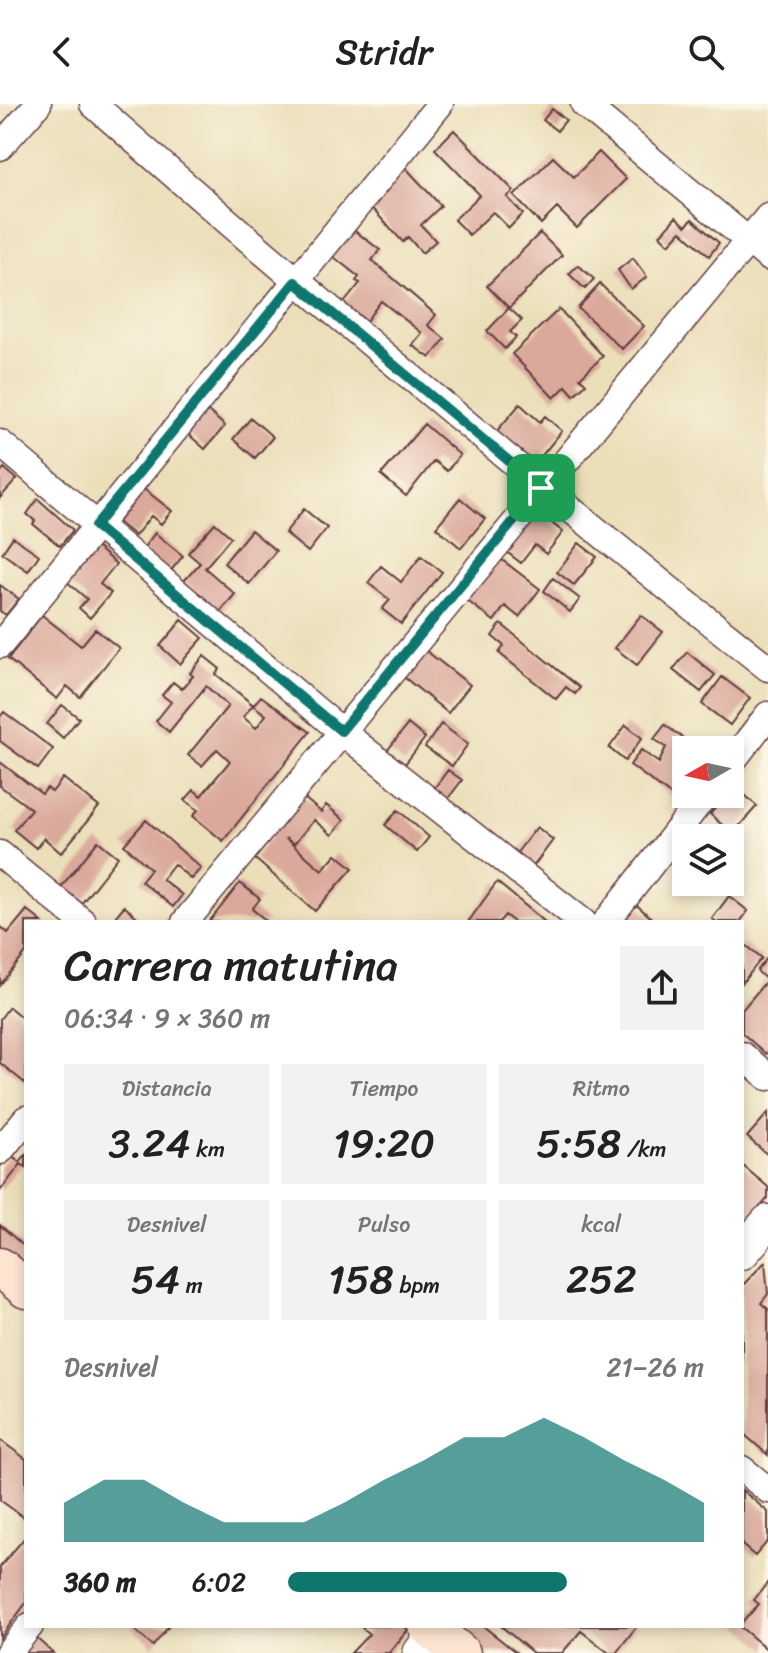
<!DOCTYPE html>
<html lang="es">
<head>
<meta charset="utf-8">
<style>
  :root { --surface:#fff; --page:#f2f2f2; --text:#222; --muted:#767676; --accent:#0f766e }
  body { margin:0; font-family:Sriracha,sans-serif; background:var(--page); color:var(--text); height:100vh; display:flex; flex-direction:column; font-size:30px; white-space:nowrap }
  * { box-sizing:border-box; margin:0 }
  p { font-size:26px; color:var(--muted) }
  .icon { flex:none; width:44px; height:44px; fill:none; stroke:currentColor; stroke-width:2; stroke-linecap:round; stroke-linejoin:round }
  .map { position:relative; flex:1; overflow:hidden }
  .panel { position:absolute; left:24px; top:816px; width:720px; height:708px; display:flex; flex-direction:column; background:var(--surface); border-radius:0px; box-shadow:0 4px 12px #0003 }
  .panel>* { flex:none }
  .needle { width:52px; rotate:261deg }
  .controls { position:absolute; left:672px; top:632px; display:grid; gap:16px }
  .controls a { display:grid; place-items:center; width:72px; height:72px; border-radius:0px; background:var(--surface); box-shadow:0 4px 12px #0003; font-size:40px }
  .pin { position:absolute; display:grid; place-items:center; width:68px; height:68px; color:#fff; margin:-34px; border-radius:16px; box-shadow:0 4px 12px #0006 }
  .round { display:grid; place-items:center; flex:none; width:84px; height:84px; border-radius:0px; background:var(--page) }
  .headline { display:flex; align-items:center; justify-content:space-between; height:136px; padding:0 40px }
  h1 { font-size:44px; font-weight:600; line-height:60px }
  .stats { display:grid; grid-template-columns:repeat(3,1fr); gap:12px; height:136px; padding:8px 40px }
  .stats div { display:grid; align-content:center; border-radius:0px; background:var(--page); text-align:center }
  .stats b { font-size:40px; font-weight:600 }
  .stats small { font-size:22px; font-weight:400 }
  .stats p { font-size:22px }
  .chart { height:224px; padding:16px 40px }
  .chart p { display:flex; justify-content:space-between }
  .chart svg { width:100%; height:144px; margin-top:8px; fill:var(--accent); opacity:.7 }
  ul { padding:0 40px; list-style:none; font-size:26px }
  li { display:grid; grid-template-columns:128px 96px 1fr; align-items:center; height:60px }
  li i { height:20px; border-radius:10px; background:var(--accent) }
  header { display:flex; justify-content:space-between; align-items:center; height:104px; padding:0 40px; background:var(--surface); font-size:36px; font-weight:600 }
  .map>svg:first-child { display:block }
  .building { fill:#daa99b }
  .lines { fill:none; stroke-linecap:round; stroke-linejoin:round }
  .minor-casing { stroke:#623c40; stroke-width:29 }
  .tertiary-casing { stroke:#623c40; stroke-width:37 }
  .secondary-casing { stroke:#623c40; stroke-width:41 }
  .minor { stroke:#fff; stroke-width:26 }
  .tertiary { stroke:#fff; stroke-width:34 }
  .secondary { stroke:#fde4d1; stroke-width:38 }
  .route-casing { stroke:#fff; stroke-width:16 }
  .route { stroke:#0f766e; stroke-width:10 }
</style>
</head>
<body>
<header><svg class="icon" aria-label="back" viewBox="0 0 24 24"><path d="M15 5l-7 7 7 7"/></svg>Stridr<svg class="icon" aria-label="search" viewBox="0 0 24 24"><circle cx="10" cy="10" r="6"/><path d="M15 15l6 6"/></svg></header>
<div class="map">
<svg width="768" height="1549" viewBox="0 0 768 1549">
  <rect width="100%" height="100%" fill="#fcf5e5"/>
  <filter id="ink" filterUnits="userSpaceOnUse"><feTurbulence type="fractalNoise" baseFrequency=".0125" numOctaves="2"/><feDisplacementMap in="SourceGraphic" scale="16" xChannelSelector="R" yChannelSelector="G"/><feConvolveMatrix kernelMatrix="1 2 1 2 8 2 1 2 1" color-interpolation-filters="sRGB"/></filter>
  <filter id="wash" filterUnits="userSpaceOnUse"><feTurbulence type="fractalNoise" baseFrequency=".006" numOctaves="4" result="noise"/><feDisplacementMap in="SourceGraphic" scale="32" xChannelSelector="R" yChannelSelector="G"/><feGaussianBlur stdDeviation="1.8" result="paint"/><feColorMatrix in="noise" values="0 0 0 0 0 0 0 0 0 0 0 0 0 0 0 0 0 1.4 0 .05"/><feComposite in="paint" operator="in"/></filter>
  <g filter="url(#wash)">
    <rect width="100%" height="100%" fill="#ebdfba"/>
    <g id="blocks">
      <!-- building -->
      <path class="building" d="M552,5L566,16L557,27L543,16Z
        M454,26L514,87L507,93L523,110L509,124L493,108L469,131L454,116L480,91L435,45Z
        M599,48L626,75L577,124L557,104L541,120L514,92L553,53L574,73Z
        M405,63L441,102L421,121L436,137L422,149L408,133L403,138L367,99Z
        M676,113L686,122L692,115L719,139L709,152L681,127L669,140L660,131Z
        M351,124L380,146L372,156L436,211L428,221L445,235L430,254L412,241L422,229L381,197L366,217L344,199L360,179L356,177L359,173L330,150Z
        M540,129L562,151L509,204L487,182Z
        M633,154L647,173L631,185L618,166Z
        M578,161L594,175L585,185L569,170Z
        M600,180L644,222L622,245L578,204Z
        M509,204L522,216L510,228L516,233L505,245L487,227Z
        M559,205L603,252L580,274L586,280L574,291L566,282L554,294L512,250Z
        M520,300L540,318L545,312L562,327L534,361L496,328Z
        M208,307L225,322L205,345L188,330Z
        M251,314L273,333L255,354L233,335Z
        M424,320L460,351L447,367L434,357L406,392L381,371Z
        M4,364L17,375L0,394V369Z
        M144,385L172,407L161,420L151,412L135,432L118,418Z
        M460,394L485,415L461,444L436,423Z
        M38,395L73,426L60,442L33,420L35,417L27,410Z
        M304,405L327,424L308,448L285,429Z
        M534,405L563,428L546,450L535,441L521,459L503,445Z
        M215,419L231,433L205,464L235,490L220,508L184,477L200,459L188,449Z
        M251,426L276,447L249,480L224,459Z
        M155,429L183,452L169,469L141,447Z
        M13,433L39,451L28,467L2,449Z
        M579,439L597,453L574,481L557,468Z
        M95,442L116,460L100,480L111,489L90,514L79,504L87,495L66,477Z
        M493,449L540,485L519,513L505,502L494,517L461,492Z
        M421,452L442,468L401,520L382,505L390,496L368,479L381,462L401,478Z
        M553,474L580,495L570,508L544,487Z
        M0,481L19,495L6,511L0,507Z
        M42,511L81,542L95,525L119,544L80,593L67,582L57,595L8,555Z
        M641,511L663,528L637,561L615,544Z
        M182,516L203,534L180,560L160,542Z
        M501,520L580,584L575,590L566,583L556,595L499,549L504,542L492,532Z
        M425,546L470,581L448,609L404,573Z
        M687,548L715,571L701,588L673,566Z
        M204,552L220,565L216,570L253,601L243,613L256,624L266,611L253,601L261,592L310,628L223,737L193,712L198,706L185,696L194,686L201,692L230,657L217,645L202,662L188,651L228,602L206,582L169,628L156,617L171,598L162,591L173,578L182,585L193,572L190,569Z
        M722,573L750,594L730,621L702,600Z
        M62,601L79,614L63,634L47,620Z
        M4,608L53,645L38,665L0,637V613Z
        M408,620L425,634L405,660L387,647Z
        M441,620L468,640L452,662L425,643Z
        M626,621L642,634L625,657L609,644Z
        M665,621L699,646H686V675L673,693L630,661L641,646L659,659L666,643L654,635Z
        M0,658L42,690L47,684L52,688L63,674L99,703L61,749L44,734L36,744L14,726L31,705L0,682Z
        M448,666L462,676L447,696L433,686Z
        M735,682L757,702L732,730L710,710Z
        M303,693L321,708L326,701L344,716L332,731L314,716L294,740L285,734L322,766L336,750L353,764L315,807L254,754Z
        M398,706L429,733L417,748L385,721Z
        M146,716L201,764L191,775L174,760L162,775L182,791L173,803L141,777L151,765L124,741Z
        M537,723L553,736L532,764L515,751Z
        M98,737L118,753L81,800L60,784Z
        M497,778L545,818H514L505,811L499,818H468Z
        M240,779L260,795L252,805L268,818H209Z
        M729,792L748,807L740,818H717L712,815Z
        M632,797L656,818H631L621,809Z
        M124,802L143,818H111Z
        M27,806L42,818H26V849L0,881V822L8,829Z
        M742,838L762,854L742,879Z
        M768,853V948L766,950L742,929V906L767,876L757,867Z
        M9,903L26,917V980L0,959V915Z
        M768,1009V1051L747,1033Z
        M10,1050L20,1058L26,1050V1063L21,1060L0,1087V1063Z
        M742,1061L768,1083V1094L742,1125Z
        M0,1121L26,1144V1172L0,1149Z
        M765,1158L768,1190L761,1199L768,1205V1351L745,1331L742,1335V1182Z
        M0,1336L26,1355V1415L0,1396Z
        M742,1386L768,1408V1437L755,1452L742,1441Z
        M26,1432V1499L0,1534V1463Z
        M768,1478V1546L739,1522L759,1500L754,1496Z
        M130,1522H169L153,1542Z
        M360,1522H404L408,1526L389,1549H351L369,1530Z
        M446,1522H483L517,1549H479Z
        M501,1522H637L616,1549H609L581,1527L562,1549H533Z
        M35,1533L53,1549H21Z"/>
    </g>
  </g>
  <g filter="url(#ink)">
    <use href="#blocks" fill-opacity="0" stroke="#623c40" stroke-width="2"/>
    <g class="lines">
      <!-- minor casing -->
      <g class="minor-casing">
        <path id="minor" d="M93,0C313,194 538,382 768,564
          M584,0L768,153
          M0,43L38,0
          M0,339L341,627L583,818
          M0,541L440,0
          M730,660L768,611
          M0,750L83,818
          M185,818L768,113
          M606,818L706,690
          M742,951L768,973
          M0,1047L26,1015
          M742,1365L768,1386
          M8,1549L30,1522"/>
      </g>
      <!-- tertiary casing -->
      <g class="tertiary-casing">
        <path id="tertiary" d="M742,1148L768,1118
          M420,1549L441,1522"/>
      </g>
      <!-- secondary casing -->
      <g class="secondary-casing">
        <path id="secondary" d="M0,1163L26,1185
          M428,1522L461,1549"/>
      </g>
      <!-- minor -->
      <use href="#minor" class="minor"/>
      <!-- tertiary -->
      <use href="#tertiary" class="tertiary"/>
      <!-- secondary -->
      <use href="#secondary" class="secondary"/>
    </g>
  </g>
  <g class="lines" filter="url(#ink)">
    <!-- route casing -->
    <g class="route-casing">
      <path id="route" d="M295,178L541,384L341,627L95,422Z"/>
    </g>
    <!-- route -->
    <use href="#route" class="route"/>
  </g>
</svg>
<div class="controls">
<a><svg class="needle" viewBox="-14 -14 28 28"><path d="M0-13l5 13h-10z" fill="#e53935"/><path d="M0 13l5-13h-10z" fill="#767676"/></svg></a>
<a><svg class="icon" aria-label="layers" viewBox="0 0 24 24"><path d="M12 4l9 5-9 5-9-5zM3 14l9 5 9-5"/></svg></a>
</div>
<div class="pin" style="left:541px;top:384px;background:#1e9e55"><svg class="icon" aria-label="arrive" viewBox="0 0 24 24"><path d="M6 21V4h12l-3 4 3 4H6"/></svg></div>
<section class="panel">
<div class="headline"><div><h1>Carrera matutina</h1><p>06:34 · 9 × 360 m</p></div><a class="round"><svg class="icon" aria-label="share" viewBox="0 0 24 24"><path d="M12 15V3M7 8l5-5 5 5M5 13v7h14v-7"/></svg></a></div>
<div class="stats">
<div><p>Distancia</p><b>3.24<small> km</small></b></div>
<div><p>Tiempo</p><b>19:20</b></div>
<div><p>Ritmo</p><b>5:58<small> /km</small></b></div>
</div>
<div class="stats">
<div><p>Desnivel</p><b>54<small> m</small></b></div>
<div><p>Pulso</p><b>158<small> bpm</small></b></div>
<div><p>kcal</p><b>252</b></div>
</div>
<div class="chart"><p><span>Desnivel</span>21–26 m</p>
<svg viewBox="0 0 160 44" preserveAspectRatio="none"><path d="M0 44V32L10 25L20 25L30 32L40 38L50 38L60 38L70 32L80 25L90 19L100 12L110 12L120 6L130 12L140 19L150 25L160 32V44z"/></svg>
</div>
<ul>
<li><b>360 m</b>6:02<i style="width:67%"></i></li>
</ul>
</section>
</div>
</body>
</html>
